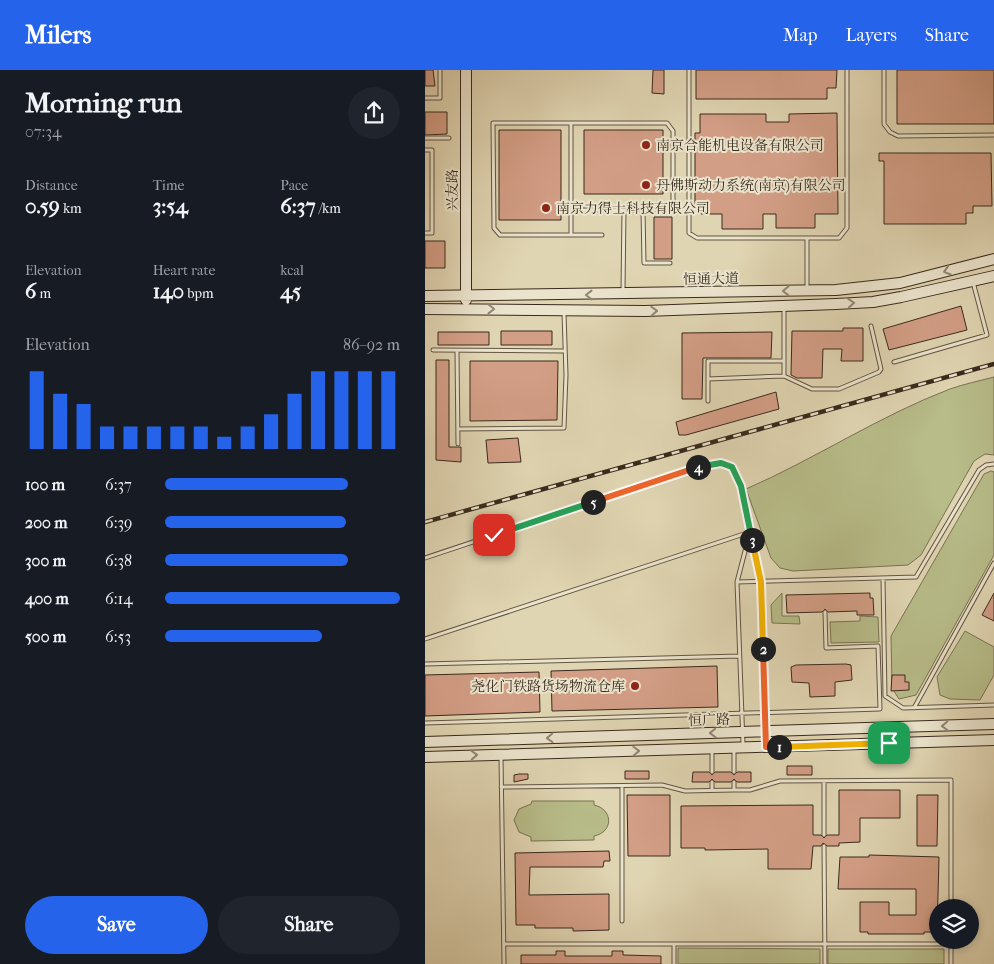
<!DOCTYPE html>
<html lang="en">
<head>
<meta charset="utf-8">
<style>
  :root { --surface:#171b24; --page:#20242c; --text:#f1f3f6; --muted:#9ea1a6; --accent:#2563eb }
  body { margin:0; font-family:"IM FELL French Canon","Noto Serif SC",serif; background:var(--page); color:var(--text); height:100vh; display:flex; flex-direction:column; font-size:19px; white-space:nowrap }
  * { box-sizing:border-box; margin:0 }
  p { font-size:16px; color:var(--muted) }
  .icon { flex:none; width:28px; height:28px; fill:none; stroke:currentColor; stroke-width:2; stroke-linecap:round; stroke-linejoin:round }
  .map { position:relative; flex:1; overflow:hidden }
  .panel { display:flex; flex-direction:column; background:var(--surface); width:425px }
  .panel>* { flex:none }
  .buttons { position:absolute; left:504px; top:829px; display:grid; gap:10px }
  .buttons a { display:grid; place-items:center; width:50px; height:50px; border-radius:50%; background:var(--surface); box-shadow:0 2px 8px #0003; font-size:25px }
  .pin { position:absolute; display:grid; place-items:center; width:42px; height:42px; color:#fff; margin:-21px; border-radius:10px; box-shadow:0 2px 8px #0006 }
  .km { position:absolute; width:25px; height:25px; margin:-12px; border-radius:50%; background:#222; color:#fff; font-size:14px; line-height:25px; text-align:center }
  .round { display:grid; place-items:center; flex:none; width:52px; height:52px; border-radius:26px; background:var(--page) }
  .summary { display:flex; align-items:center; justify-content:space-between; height:85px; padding:0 25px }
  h1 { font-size:28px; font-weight:700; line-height:38px }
  .stats { display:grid; grid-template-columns:repeat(3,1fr); gap:8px; height:85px; padding:5px 25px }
  .stats div { display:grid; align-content:center }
  .stats b { font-size:21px; font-weight:700 }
  .stats small { font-size:14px; font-weight:400 }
  .stats p { font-size:14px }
  .chart { height:140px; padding:10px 25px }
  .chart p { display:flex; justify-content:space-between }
  .chart svg { width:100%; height:90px; margin-top:5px; stroke:var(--accent); stroke-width:6 }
  .action { display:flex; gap:10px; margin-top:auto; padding:10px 25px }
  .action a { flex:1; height:58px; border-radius:30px; background:var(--accent); color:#fff; font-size:20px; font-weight:700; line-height:58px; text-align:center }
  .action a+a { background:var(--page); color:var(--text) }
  ul { padding:0 25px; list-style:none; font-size:16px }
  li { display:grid; grid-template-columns:80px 60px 1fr; align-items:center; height:38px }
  li i { height:12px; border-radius:6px; background:var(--accent) }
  header { display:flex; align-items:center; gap:30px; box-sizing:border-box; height:70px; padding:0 25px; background:var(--accent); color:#fff }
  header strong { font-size:24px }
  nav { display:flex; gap:28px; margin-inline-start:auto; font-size:18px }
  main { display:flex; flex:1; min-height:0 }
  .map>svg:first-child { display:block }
  .green { fill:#b7bc89; stroke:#787353 }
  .building { fill:#d39e86; stroke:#382a1d }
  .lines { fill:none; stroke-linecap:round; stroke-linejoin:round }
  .lane-casing { stroke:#625542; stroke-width:5 }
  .secondary-casing { stroke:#382a1d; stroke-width:12 }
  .lane { stroke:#ebe4cd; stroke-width:3 }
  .secondary { stroke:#ebe4cd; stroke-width:10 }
  .rail-casing { stroke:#382a1d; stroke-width:4.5 }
  .rail { stroke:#ebe4cd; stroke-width:2.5; stroke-dasharray:8; stroke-linecap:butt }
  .oneway { stroke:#928775 }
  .split-1-casing { stroke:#fff; stroke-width:10 }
  .split-2-casing { stroke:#fff; stroke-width:10 }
  .split-3-casing { stroke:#fff; stroke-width:10 }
  .split-4-casing { stroke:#fff; stroke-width:10 }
  .split-5-casing { stroke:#fff; stroke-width:10 }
  .split-6-casing { stroke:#fff; stroke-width:10 }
  .split-1 { stroke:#f5b400; stroke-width:6 }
  .split-2 { stroke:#f0652b; stroke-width:6 }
  .split-3 { stroke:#f5b400; stroke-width:6 }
  .split-4 { stroke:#22a559; stroke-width:6 }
  .split-5 { stroke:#f0652b; stroke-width:6 }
  .split-6 { stroke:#22a559; stroke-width:6 }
  .poi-dot { fill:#8f2418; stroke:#ebe4cd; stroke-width:2 }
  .labels { text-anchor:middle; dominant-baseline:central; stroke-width:4; stroke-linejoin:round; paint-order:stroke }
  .poi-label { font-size:14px; fill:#382a1d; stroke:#ebe4cd; text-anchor:start }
  .street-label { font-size:14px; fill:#382a1d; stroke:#ebe4cd }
</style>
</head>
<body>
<header>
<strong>Milers</strong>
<nav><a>Map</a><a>Layers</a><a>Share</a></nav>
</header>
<main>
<section class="panel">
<div class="summary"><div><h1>Morning run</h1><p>07:34</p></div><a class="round"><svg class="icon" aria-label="share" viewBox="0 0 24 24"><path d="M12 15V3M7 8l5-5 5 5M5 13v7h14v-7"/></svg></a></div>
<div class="stats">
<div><p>Distance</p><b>0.59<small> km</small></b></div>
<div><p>Time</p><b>3:54</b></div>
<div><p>Pace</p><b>6:37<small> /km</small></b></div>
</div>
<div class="stats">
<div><p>Elevation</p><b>6<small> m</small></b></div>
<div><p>Heart rate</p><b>140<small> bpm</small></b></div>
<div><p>kcal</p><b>45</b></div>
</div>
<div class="chart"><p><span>Elevation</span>86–92 m</p>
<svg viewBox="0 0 160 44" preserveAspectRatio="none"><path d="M5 44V6M15 44V17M25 44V22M35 44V33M45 44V33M55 44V33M65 44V33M75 44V33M85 44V38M95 44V33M105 44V27M115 44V17M125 44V6M135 44V6M145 44V6M155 44V6"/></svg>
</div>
<ul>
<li><b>100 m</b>6:37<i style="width:78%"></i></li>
<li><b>200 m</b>6:39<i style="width:77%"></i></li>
<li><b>300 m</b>6:38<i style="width:78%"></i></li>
<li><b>400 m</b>6:14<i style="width:100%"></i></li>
<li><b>500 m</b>6:53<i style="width:67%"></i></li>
</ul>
<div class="action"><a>Save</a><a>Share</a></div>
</section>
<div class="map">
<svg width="569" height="894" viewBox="0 0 569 894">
  <rect width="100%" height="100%" fill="#e0d5b2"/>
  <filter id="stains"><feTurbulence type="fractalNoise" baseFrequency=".004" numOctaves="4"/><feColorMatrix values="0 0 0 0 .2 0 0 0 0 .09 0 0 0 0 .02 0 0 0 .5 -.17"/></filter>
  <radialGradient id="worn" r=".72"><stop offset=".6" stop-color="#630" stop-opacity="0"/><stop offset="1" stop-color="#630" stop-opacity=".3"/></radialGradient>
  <!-- green -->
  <path class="green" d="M569,307V385L560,384L549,391L496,485L483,495L368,501L355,498L346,488L321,419C390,389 454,346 525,319C539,314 554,311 569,307Z
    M566,401L569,402V485L491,625L474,629L467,618L466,566L559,404Z
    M357,523V546H374L375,554L347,553L346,535Z
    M435,546L453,547L454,572L406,573L405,552L435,551Z
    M540,561L569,577V605L555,630L525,629L515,625L512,607Z
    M107,731H169V735C188,739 189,762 169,766V770L106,771V767L94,762L89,750L94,739L106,734Z
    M253,878L395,879V894H253Z
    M403,879H519V894H403Z"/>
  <!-- building -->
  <path class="building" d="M0,0H8L10,16H0Z
    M228,0H239V24L227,23Z
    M271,0H412L411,18H402V29H271Z
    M472,0H569V54H472Z
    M0,42H22V64L0,65Z
    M412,43L413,144H390V158H351V144H338V159H297V144H276V134L270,135V63H275V44H341V52H364V44Z
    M74,60H136V150H74Z
    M159,60H238V124H159Z
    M454,83H566L567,136H548V143H541V154H459V91H454Z
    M229,147H247V189H229Z
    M0,171H20V198H0Z
    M536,236L542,260L464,280L458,259Z
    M418,258H438V291H416L417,279H398L397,308H372L366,305L367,261H418Z
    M76,261H127V275H76Z
    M13,262H64V275H13Z
    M347,262L346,288H278L277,329H257V263Z
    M11,290H24V377H36V392L11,390Z
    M45,291H133L132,350L45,351Z
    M351,322L354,339L261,365H254L251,352Z
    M93,368L96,392L63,393L61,370Z
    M445,523V528H448L449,545H432V541L403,542L400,539L397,542L362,543L361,525Z
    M569,523V551L557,545Z
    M421,594L426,595L427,610L410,612V626L385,627L384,613L367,612L366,597L371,595Z
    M292,596L293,637L127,641L126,601Z
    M114,602L115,642L0,646V605Z
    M467,605H480V612H484V620L466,621Z
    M362,696H387V705H362Z
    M200,701H224V709H200Z
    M268,702H284L287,705L290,702H306L309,705L312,702H326V712H312L309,709L306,712H290L287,709L284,712H267Z
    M94,704H103V709L89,712V705Z
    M414,720H475V748H435V772L414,773V776H402L398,773L396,776H388L386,799H343V779L280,780V778H256V736L388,735V765H396L399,768L402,765H414Z
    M202,725H245V786H203Z
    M492,725H513L512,776H492Z
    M184,781L185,791H179L178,797H105L104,825L184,824V860L148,861V858H110V855H91L90,783Z
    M444,785L514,787L512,862H499V864H443V862H435V832H464V845H491V819H413L415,787H444Z
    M131,881H140V886H187V881H198V885L236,886V894H96V885H131Z"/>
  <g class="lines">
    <!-- lane casing -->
    <g class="lane-casing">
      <path id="lane" d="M264,0V163L272,168H414L422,158V0
        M459,0V54L465,62L473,66L569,65
        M0,28H15V0
        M0,68H24
        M0,80H7V163H0
        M146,140H248V61L242,53H68L69,158L75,165H177
        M218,140L219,193H245
        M146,165V53
        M382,168V218
        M198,221L199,140
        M359,237V306
        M8,280L138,281
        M32,281L33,374
        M469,292L562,265L548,212
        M283,309L359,306L387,319H414L454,302L456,299L446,256
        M283,331V291H359
        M33,359L139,358L141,305L139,243
        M0,488L275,396L296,393L307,397L316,416L325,462L312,512L318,674
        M458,509L460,626L478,638L569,635
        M312,512L491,507L554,400L561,395L569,394
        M0,569L325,462L337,512L341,675
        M0,594L315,586
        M489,638L569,493
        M0,653L455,639L453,576L401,578L400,542
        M287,679V702
        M76,687L79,894
        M309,702V680
        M399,711V765
        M287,712V720
        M309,712V720
        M197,716V851
        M76,717L237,715L260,721L309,720H325L355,711L526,710V838
        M399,776L400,894
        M526,870V894
        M79,874H526
        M249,875V894"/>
    </g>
    <!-- secondary casing -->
    <g class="secondary-casing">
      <path id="secondary" d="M41,0V230
        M0,226L411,220L475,213L569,189
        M0,239L220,241L411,234L448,232L476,227L569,206
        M0,672L569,654
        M0,687L569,670"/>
    </g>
    <!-- lane -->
    <use href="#lane" class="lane"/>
    <!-- secondary -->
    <use href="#secondary" class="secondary"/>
    <!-- rail casing -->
    <g class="rail-casing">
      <path id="rail" d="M0,452L569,294"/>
    </g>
    <!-- rail -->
    <use href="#rail" class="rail"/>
  </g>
  <!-- one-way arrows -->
  <defs><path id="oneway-chevron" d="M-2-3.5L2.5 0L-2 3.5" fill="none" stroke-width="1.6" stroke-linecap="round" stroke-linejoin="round" transform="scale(1.25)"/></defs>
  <g class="oneway">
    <use href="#oneway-chevron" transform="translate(522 201) rotate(163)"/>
    <use href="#oneway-chevron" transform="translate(361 221) rotate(179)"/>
    <use href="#oneway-chevron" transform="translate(164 225) rotate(180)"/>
    <use href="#oneway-chevron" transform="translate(426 233) rotate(-4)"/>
    <use href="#oneway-chevron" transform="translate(66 239) rotate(1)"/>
    <use href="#oneway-chevron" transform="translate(229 241) rotate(-2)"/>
    <use href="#oneway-chevron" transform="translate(520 656) rotate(178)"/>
    <use href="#oneway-chevron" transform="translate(288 663) rotate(178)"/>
    <use href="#oneway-chevron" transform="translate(125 668) rotate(178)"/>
    <use href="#oneway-chevron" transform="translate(211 681) rotate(-2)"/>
    <use href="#oneway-chevron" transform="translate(49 685) rotate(-2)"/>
  </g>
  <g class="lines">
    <!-- split-1 casing -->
    <g class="split-1-casing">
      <path id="split-1" d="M354,677L464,673"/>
    </g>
    <!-- split-2 casing -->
    <g class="split-2-casing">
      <path id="split-2" d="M338,579L341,677H354"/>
    </g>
    <!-- split-3 casing -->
    <g class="split-3-casing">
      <path id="split-3" d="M327,470L336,512L338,579"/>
    </g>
    <!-- split-4 casing -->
    <g class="split-4-casing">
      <path id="split-4" d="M273,397L296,393L307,397L316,416L327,470"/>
    </g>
    <!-- split-5 casing -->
    <g class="split-5-casing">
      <path id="split-5" d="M168,432L273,397"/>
    </g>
    <!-- split-6 casing -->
    <g class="split-6-casing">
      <path id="split-6" d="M69,465L168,432"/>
    </g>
    <!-- split-1 -->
    <use href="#split-1" class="split-1"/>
    <!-- split-2 -->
    <use href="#split-2" class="split-2"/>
    <!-- split-3 -->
    <use href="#split-3" class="split-3"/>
    <!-- split-4 -->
    <use href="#split-4" class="split-4"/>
    <!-- split-5 -->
    <use href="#split-5" class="split-5"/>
    <!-- split-6 -->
    <use href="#split-6" class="split-6"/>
  </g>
  <!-- markers -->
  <g class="poi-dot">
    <circle cx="221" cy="75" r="5"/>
    <circle cx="221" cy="115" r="5"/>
    <circle cx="121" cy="138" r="5"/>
    <circle cx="210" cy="616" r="5"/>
  </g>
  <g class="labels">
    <!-- poi labels -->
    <g class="poi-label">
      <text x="231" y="75">南京合能机电设备有限公司</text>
      <text x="231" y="115">丹佛斯动力系统(南京)有限公司</text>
      <text x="131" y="138">南京力得士科技有限公司</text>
      <text x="200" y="616" text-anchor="end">尧化门铁路货场物流仓库</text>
    </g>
    <!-- street labels -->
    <g class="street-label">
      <text transform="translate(27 120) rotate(-90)">兴友路</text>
      <text transform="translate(286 209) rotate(-1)">恒通大道</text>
      <text transform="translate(284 650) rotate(-2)">恒广路</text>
    </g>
  </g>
  <rect width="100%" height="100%" filter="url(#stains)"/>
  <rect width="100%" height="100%" fill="url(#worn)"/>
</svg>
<div class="buttons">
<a><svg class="icon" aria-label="layers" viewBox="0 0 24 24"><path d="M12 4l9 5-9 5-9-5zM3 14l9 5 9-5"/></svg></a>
</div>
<div class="pin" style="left:464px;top:673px;background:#1e9e55"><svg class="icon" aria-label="arrive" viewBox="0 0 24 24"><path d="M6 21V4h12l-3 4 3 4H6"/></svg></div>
<div class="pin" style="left:69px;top:465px;background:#d93025"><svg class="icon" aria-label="check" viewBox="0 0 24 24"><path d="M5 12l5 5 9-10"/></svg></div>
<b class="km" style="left:354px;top:677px">1</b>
<b class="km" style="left:338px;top:579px">2</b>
<b class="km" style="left:327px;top:470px">3</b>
<b class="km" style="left:273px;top:397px">4</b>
<b class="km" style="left:168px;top:432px">5</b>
</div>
</main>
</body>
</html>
